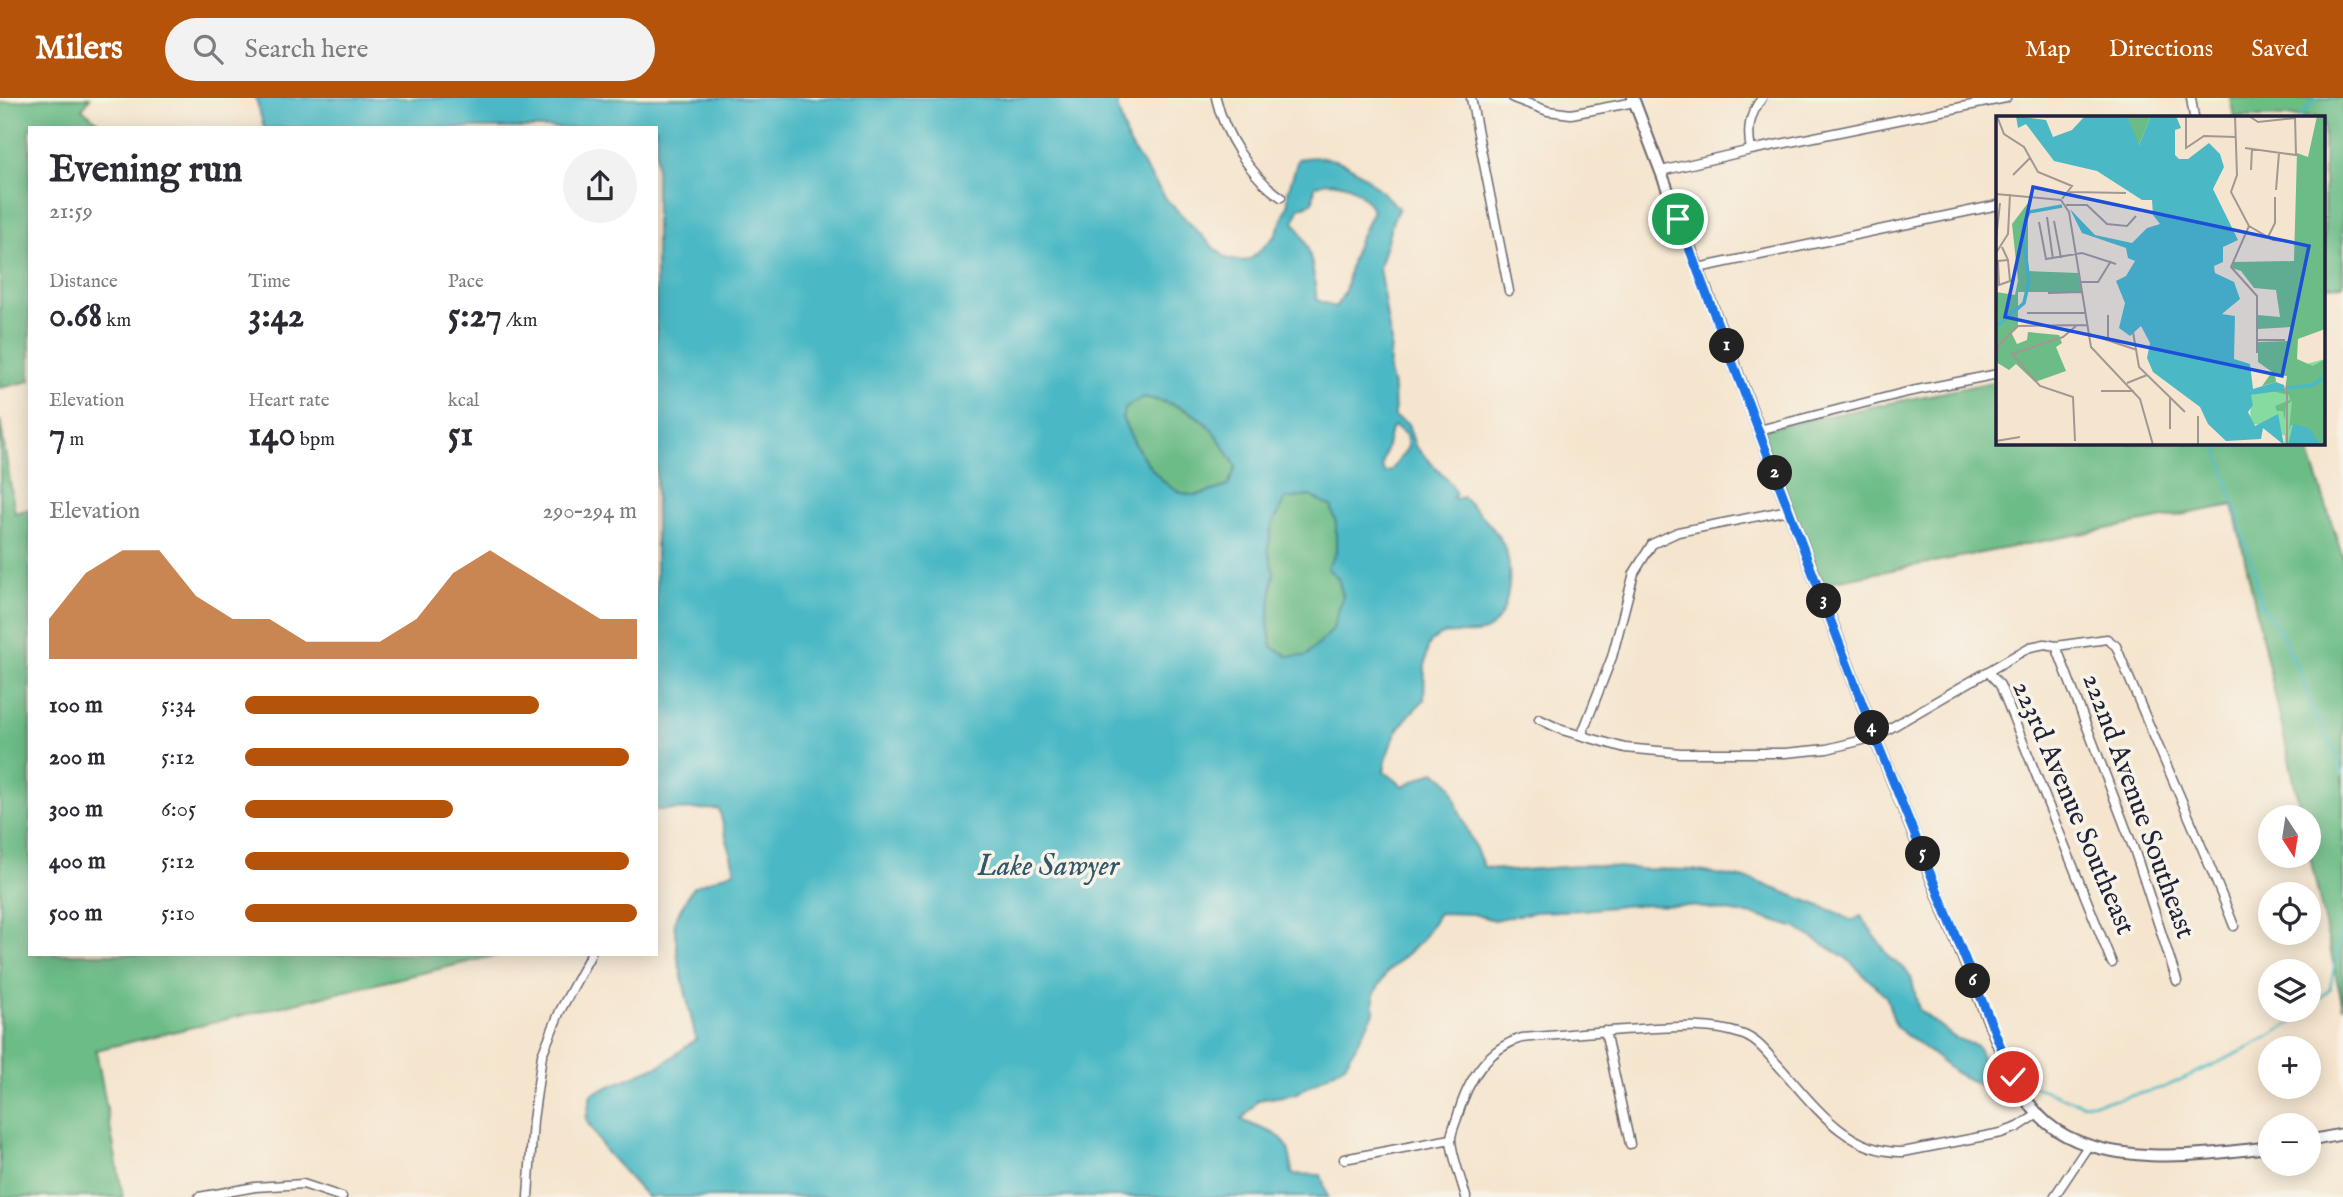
<!DOCTYPE html>
<html lang="en">
<head>
<meta charset="utf-8">
<style>
  :root { --surface:#fff; --page:#f2f2f3; --text:#2b2b33; --muted:#7c7c81; --accent:#b45309 }
  body { margin:0; font-family:"IM FELL English",serif; background:var(--page); color:var(--text); height:100vh; display:flex; flex-direction:column; font-size:26px; white-space:nowrap }
  * { box-sizing:border-box; margin:0 }
  p { font-size:23px; color:var(--muted) }
  .icon { flex:none; width:38px; height:38px; fill:none; stroke:currentColor; stroke-width:2; stroke-linecap:round; stroke-linejoin:round }
  .map { position:relative; flex:1; overflow:hidden }
  .drawer { position:absolute; left:28px; top:28px; width:630px; height:830px; display:flex; flex-direction:column; background:var(--surface); border-radius:0px; box-shadow:0 4px 18px #0003 }
  .drawer>* { flex:none }
  .needle { width:46px; rotate:168deg }
  .buttons { position:absolute; left:2258px; top:707px; display:grid; gap:14px }
  .buttons a { display:grid; place-items:center; width:63px; height:63px; border-radius:50%; background:var(--surface); box-shadow:0 4px 18px #0003; font-size:35px }
  .pin { position:absolute; display:grid; place-items:center; width:60px; height:60px; color:#fff; margin:-30px; border:4px solid #fff; border-radius:50%; box-shadow:0 2px 7px #0007 }
  .km { position:absolute; width:35px; height:35px; margin:-18px; border-radius:50%; background:#222; color:#fff; font-size:19px; line-height:35px; text-align:center }
  .round { display:grid; place-items:center; flex:none; width:74px; height:74px; border-radius:37px; background:var(--page) }
  .overview { display:flex; align-items:center; justify-content:space-between; height:119px; padding:0 21px }
  h1 { font-size:38px; font-weight:700; line-height:52px }
  .figures { display:grid; grid-template-columns:repeat(3,1fr); gap:10px; height:119px; padding:7px 21px }
  .figures div { display:grid; align-content:center }
  .figures b { font-size:35px; font-weight:700 }
  .figures small { font-size:19px; font-weight:400 }
  .figures p { font-size:19px }
  .chart { height:196px; padding:14px 21px }
  .chart p { display:flex; justify-content:space-between }
  .chart svg { width:100%; height:126px; margin-top:7px; fill:var(--accent); opacity:.7 }
  ul { padding:0 21px; list-style:none; font-size:23px }
  li { display:grid; grid-template-columns:112px 84px 1fr; align-items:center; height:52px }
  li i { height:18px; border-radius:9px; background:var(--accent) }
  header { display:flex; align-items:center; gap:42px; box-sizing:border-box; height:98px; padding:0 35px; background:var(--accent); color:#fff }
  header strong { font-size:33px }
  nav { display:flex; gap:38px; margin-inline-start:auto; font-size:24px }
  .search { width:490px; height:63px; background:var(--page); display:flex; align-items:center; gap:18px; box-sizing:border-box; padding:0 24px; border-radius:38px; color:var(--muted); font-size:26px }
  .map>svg:first-child { display:block }
  .forest { fill:#6cbc86; stroke:#476f60; stroke-width:2 }
  .water { fill:#4bb9c5; stroke:#366e80; stroke-width:2; fill-rule:evenodd }
  .lines { fill:none; stroke-linecap:round; stroke-linejoin:round }
  .stream { stroke:#4bb9c5; stroke-width:2.5 }
  .minor-casing { stroke:#6c666e; stroke-width:11 }
  .tertiary-casing { stroke:#6c666e; stroke-width:14 }
  .minor { stroke:#fff; stroke-width:8 }
  .tertiary { stroke:#fff; stroke-width:10 }
  .route-casing { stroke:#fff; stroke-width:14 }
  .route { stroke:#1a73e8; stroke-width:9 }
  .labels { text-anchor:middle; dominant-baseline:central; stroke-width:7; stroke-linejoin:round; paint-order:stroke }
  .street-label { font-size:28px; fill:#22223b; stroke:#f7f3e8 }
  .water-label { font-size:30px; font-style:italic; fill:#30576b; stroke:#f7f3e8 }
  .inset-river { fill:none; stroke:#4bb9c5; stroke-width:3.5 }
  .inset-road { fill:none; stroke:#a19793; stroke-width:2 }
  .view { fill:#1d4ed8; fill-opacity:0.15; stroke:#1d4ed8; stroke-width:3.5 }
  .inset-edge { fill:none; stroke:#22223b; stroke-width:3.5 }
</style>
</head>
<body>
<header>
<strong>Milers</strong>
<div class="search"><svg class="icon" aria-label="search" viewBox="0 0 24 24"><circle cx="10" cy="10" r="6"/><path d="M15 15l6 6"/></svg>Search here</div>
<nav><a>Map</a><a>Directions</a><a>Saved</a></nav>
</header>
<div class="map">
<svg width="2343" height="1099" viewBox="0 0 2343 1099">
  <rect width="100%" height="100%" fill="#f7f3e8"/>
  <filter id="ink" filterUnits="userSpaceOnUse"><feTurbulence type="fractalNoise" baseFrequency=".0143" numOctaves="2"/><feDisplacementMap in="SourceGraphic" scale="14" xChannelSelector="R" yChannelSelector="G"/><feConvolveMatrix kernelMatrix="1 2 1 2 8 2 1 2 1" color-interpolation-filters="sRGB"/></filter>
  <filter id="wash" filterUnits="userSpaceOnUse"><feTurbulence type="fractalNoise" baseFrequency=".00686" numOctaves="4" result="noise"/><feDisplacementMap in="SourceGraphic" scale="28" xChannelSelector="R" yChannelSelector="G"/><feGaussianBlur stdDeviation="1.57" result="paint"/><feColorMatrix in="noise" values="0 0 0 0 0 0 0 0 0 0 0 0 0 0 0 0 0 1.4 0 .05"/><feComposite in="paint" operator="in"/></filter>
  <g filter="url(#wash)">
    <rect width="100%" height="100%" fill="#f5e5ce"/>
    <!-- forest -->
    <path class="forest" d="M43,0H90L82,11L106,30H30V283L0,290V5Z
      M2230,0H2343V187L2324,188V19H2234Z
      M1998,283V345H2306L2343,460V909L2308,750V719H2302L2233,407L1823,485L1789,412L1759,332Z
      M1144,299C1198,312 1209,321 1236,369L1228,388C1218,391 1206,396 1195,397C1161,398 1134,347 1122,320L1126,309Z
      M0,322L15,415L30,411V856H502L96,952L123,1099H0Z
      M1310,398L1331,407L1336,425L1338,480L1343,498L1332,533L1306,558H1288L1272,549L1268,527L1274,475L1268,451L1272,428L1285,401Z"/>
    <!-- water -->
    <path class="water" d="M256,0H1118L1117,7L1126,39L1135,55L1167,102L1214,150L1228,161L1244,163L1252,160L1275,138L1288,108V94L1298,61C1346,51 1367,82 1399,110L1393,122L1379,170L1391,244L1389,274L1394,292L1395,319L1408,326L1415,348L1451,386L1456,396L1453,399L1455,401L1463,399C1478,415 1500,433 1506,454C1514,478 1509,525 1482,534C1465,539 1445,528 1431,544C1423,552 1425,590 1424,602C1400,625 1389,640 1384,673L1403,688L1435,673L1451,687L1459,713L1484,769L1511,773L1592,767L1640,771L1693,772L1752,782L1836,814L1852,823L1861,818L1891,861L1906,872L1911,879L1919,912L1955,940L1977,948L1984,964L2003,989L2001,995L1991,993L1956,975L1902,933L1896,929L1886,898L1846,860L1796,830L1754,817L1691,808L1632,807L1583,812L1535,814L1494,822L1473,816L1439,815L1421,843L1387,874L1374,896V915L1345,967L1295,996L1258,1002L1242,1022C1276,1039 1290,1031 1292,1076L1321,1077L1328,1099H647L606,1054L586,1022L591,996L663,966L696,941L678,861L674,823L693,789L735,773L719,711L656,712V30H264ZM1326,84C1350,85 1359,91 1373,112C1367,127 1358,142 1353,158C1345,181 1351,190 1335,209L1317,202C1313,173 1312,148 1294,124L1299,110L1313,104L1315,88ZM1144,299C1197,310 1210,322 1236,369L1228,388C1218,391 1206,396 1195,397C1161,398 1134,347 1122,320L1126,309ZM1395,328L1406,337L1408,349L1391,373L1385,375L1382,368L1391,331ZM1310,398L1331,408L1336,425V454L1327,470L1338,480L1343,498L1332,533L1306,558H1288L1272,549L1268,527L1274,475L1268,451L1272,428L1285,401Z"/>
    <g class="lines">
      <!-- stream -->
      <path class="stream" d="M2300,19L2317,0
        M2216,345L2255,476L2261,508L2278,529L2303,581L2314,617L2337,657L2343,676
        M2035,989L2082,1006L2115,1002L2165,989L2249,950L2302,919L2330,890L2343,825"/>
    </g>
  </g>
  <g filter="url(#ink)">
    <g class="lines">
      <!-- minor casing -->
      <g class="minor-casing">
        <path id="minor" d="M1216,0C1224,36 1251,79 1281,99
          M1471,0L1509,193
          M1513,0L1548,13L1571,16L1635,4
          M2191,0L2194,19
          M1751,52C1747,32 1749,17 1762,0
          M1661,73L1751,52L2006,0
          M1698,170L1998,107
          M1759,332L1907,294L1998,276
          M2056,548L2136,757L2177,883
          M1989,575L2000,587L2112,865
          M1539,621L1562,632L1625,650L1680,655H1785L1827,651L1875,639L2030,549L2045,546L2056,548L2107,541L2116,548C2154,642 2197,733 2234,828
          M1582,636L1612,559L1634,475L1652,446L1678,434L1789,412
          M1605,933L1630,1046
          M1344,1061L1451,1041
          M199,1099L255,1089L303,1086L342,1099
          M528,1099L533,1022L542,957L560,913L591,856
          M1466,1099C1462,1084 1451,1055 1451,1041C1451,1035 1455,1026 1457,1020C1467,984 1485,951 1522,940C1561,937 1601,933 1640,931C1672,929 1709,925 1741,936C1757,941 1766,954 1777,966C1812,1004 1846,1056 1903,1054L2001,1035L2018,1029L2038,1016
          M2054,1099L2088,1048"/>
      </g>
      <!-- tertiary casing -->
      <g class="tertiary-casing">
        <path id="tertiary" d="M1633,0L1875,639L2005,963C2015,985 2028,1009 2047,1025C2101,1071 2204,1057 2270,1049
          M2308,1043L2343,1036"/>
      </g>
      <!-- minor -->
      <use href="#minor" class="minor"/>
      <!-- tertiary -->
      <use href="#tertiary" class="tertiary"/>
    </g>
  </g>
  <g class="lines" filter="url(#ink)">
    <!-- route casing -->
    <g class="route-casing">
      <path id="route" d="M1678,121L1875,639L2013,979"/>
    </g>
    <!-- route -->
    <use href="#route" class="route"/>
  </g>
  <g class="labels">
    <!-- street labels -->
    <g class="street-label">
      <text transform="translate(2138 708) rotate(70)">222nd Avenue Southeast</text>
      <text transform="translate(2073 710) rotate(67)">223rd Avenue Southeast</text>
    </g>
    <!-- water labels -->
    <g class="water-label">
      <text x="1048" y="769">Lake Sawyer</text>
    </g>
  </g>
  <!-- overview -->
  <g transform="translate(1996 18)">
    <rect width="329" height="329" fill="#f5e5ce"/>
    <path d="M329,243V329H288L289,320L264,308L254,309L255,279L289,272L303,250Z" fill="#86dca0"/>
    <path d="M131,0H155L143,29L136,20ZM321,0H329V213L302,223L301,243L317,250L329,243V329L318,324L313,312L295,309L293,315L296,285L290,289L289,304L287,295H281L279,290L294,284L293,279L271,274H289L291,260L279,259L280,266L266,270L276,256L262,246V226L293,225L294,211L262,213V199L284,201L280,174L258,172L245,155L236,152L237,146L298,145L301,37L312,41ZM32,87V155L82,157L86,176H22V210L15,216L21,228L31,224L32,216L63,219L66,227L60,231L70,255L39,266L20,248L13,254L0,246V176L19,179L22,164L16,108Z" fill="#6cbc86"/>
    <path d="M20,0L50,4L57,21L76,14L89,0H131L143,29L155,0H180L185,12L179,14V39L183,43H192L213,27L224,38L228,51L217,73L242,124L227,131V146L218,150L219,157L238,166L244,183L226,198L239,200L238,243L254,248L257,273L280,266L288,269L289,274L255,279L257,289L252,296L259,310L282,298L288,329L267,312L265,323L230,325L212,308L204,291L157,256L151,242L154,227L145,210L134,220L123,212L129,187L120,165L130,160L139,145L132,142L130,132L86,117L74,93L99,119L136,127L151,112L164,108L157,99L156,84H146L101,55L58,45L30,8L22,12ZM297,308L313,312L325,329H292Z" fill="#4bb9c5"/>
    <path class="inset-river" d="M0,211L28,187L33,165L26,112L33,96L66,90M292,272L317,269L326,262"/>
    <path class="inset-road" d="M1,0L8,18L28,31L42,56L76,70L66,83M190,0V32L208,20L240,21M239,0L241,59L235,76L253,110L235,151L261,180V237M253,0L262,6L299,2M249,32L300,39L299,0M255,54L256,32M17,59L34,42M280,74L283,37M73,76L130,77M0,78L65,84M65,84L73,96L95,231L144,283L157,329M70,89H91L111,108L131,110L140,100M51,101L57,143M58,105L65,142M43,106L50,143L86,137L120,148M253,110L277,124L290,125M272,121L279,107V81M0,124L4,87M6,131L12,144L14,165L3,169L2,145L12,144M0,137L12,118L14,78M85,166H102L115,145M52,177L86,176M31,197H89M137,216L143,251L189,296M93,218L141,234M112,224V199M260,224H289M0,246L2,230L22,210L91,209M131,267L151,259M105,275H138M174,313V281M0,325L24,321M79,325L77,281L44,270L16,238L67,221L80,210M202,329V300M291,329V269"/>
    <path class="view" d="M37,71L313,130L286,260L9,201Z"/>
    <rect width="329" height="329" class="inset-edge"/>
  </g>
</svg>
<div class="buttons">
<a><svg class="needle" viewBox="-14 -14 28 28"><path d="M0-13l5 13h-10z" fill="#e53935"/><path d="M0 13l5-13h-10z" fill="#7c7c81"/></svg></a>
<a><svg class="icon" aria-label="locate" viewBox="0 0 24 24"><circle cx="12" cy="12" r="6"/><path d="M12 2v4M12 18v4M2 12h4M18 12h4"/></svg></a>
<a><svg class="icon" aria-label="layers" viewBox="0 0 24 24"><path d="M12 4l9 5-9 5-9-5zM3 14l9 5 9-5"/></svg></a>
<a>+</a>
<a>−</a>
</div>
<div class="pin" style="left:1678px;top:121px;background:#1e9e55"><svg class="icon" aria-label="arrive" viewBox="0 0 24 24"><path d="M6 21V4h12l-3 4 3 4H6"/></svg></div>
<div class="pin" style="left:2013px;top:979px;background:#d93025"><svg class="icon" aria-label="check" viewBox="0 0 24 24"><path d="M5 12l5 5 9-10"/></svg></div>
<b class="km" style="left:1727px;top:248px">1</b>
<b class="km" style="left:1775px;top:375px">2</b>
<b class="km" style="left:1824px;top:503px">3</b>
<b class="km" style="left:1872px;top:630px">4</b>
<b class="km" style="left:1923px;top:756px">5</b>
<b class="km" style="left:1973px;top:883px">6</b>
<section class="drawer">
<div class="overview"><div><h1>Evening run</h1><p>21:59</p></div><a class="round"><svg class="icon" aria-label="share" viewBox="0 0 24 24"><path d="M12 15V3M7 8l5-5 5 5M5 13v7h14v-7"/></svg></a></div>
<div class="figures">
<div><p>Distance</p><b>0.68<small> km</small></b></div>
<div><p>Time</p><b>3:42</b></div>
<div><p>Pace</p><b>5:27<small> /km</small></b></div>
</div>
<div class="figures">
<div><p>Elevation</p><b>7<small> m</small></b></div>
<div><p>Heart rate</p><b>140<small> bpm</small></b></div>
<div><p>kcal</p><b>51</b></div>
</div>
<div class="chart"><p><span>Elevation</span>290–294 m</p>
<svg viewBox="0 0 160 44" preserveAspectRatio="none"><path d="M0 44V30L10 14L20 6L30 6L40 22L50 30L60 30L70 38L80 38L90 38L100 30L110 14L120 6L130 14L140 22L150 30L160 30V44z"/></svg>
</div>
<ul>
<li><b>100 m</b>5:34<i style="width:75%"></i></li>
<li><b>200 m</b>5:12<i style="width:98%"></i></li>
<li><b>300 m</b>6:05<i style="width:53%"></i></li>
<li><b>400 m</b>5:12<i style="width:98%"></i></li>
<li><b>500 m</b>5:10<i style="width:100%"></i></li>
</ul>
</section>
</div>
</body>
</html>
